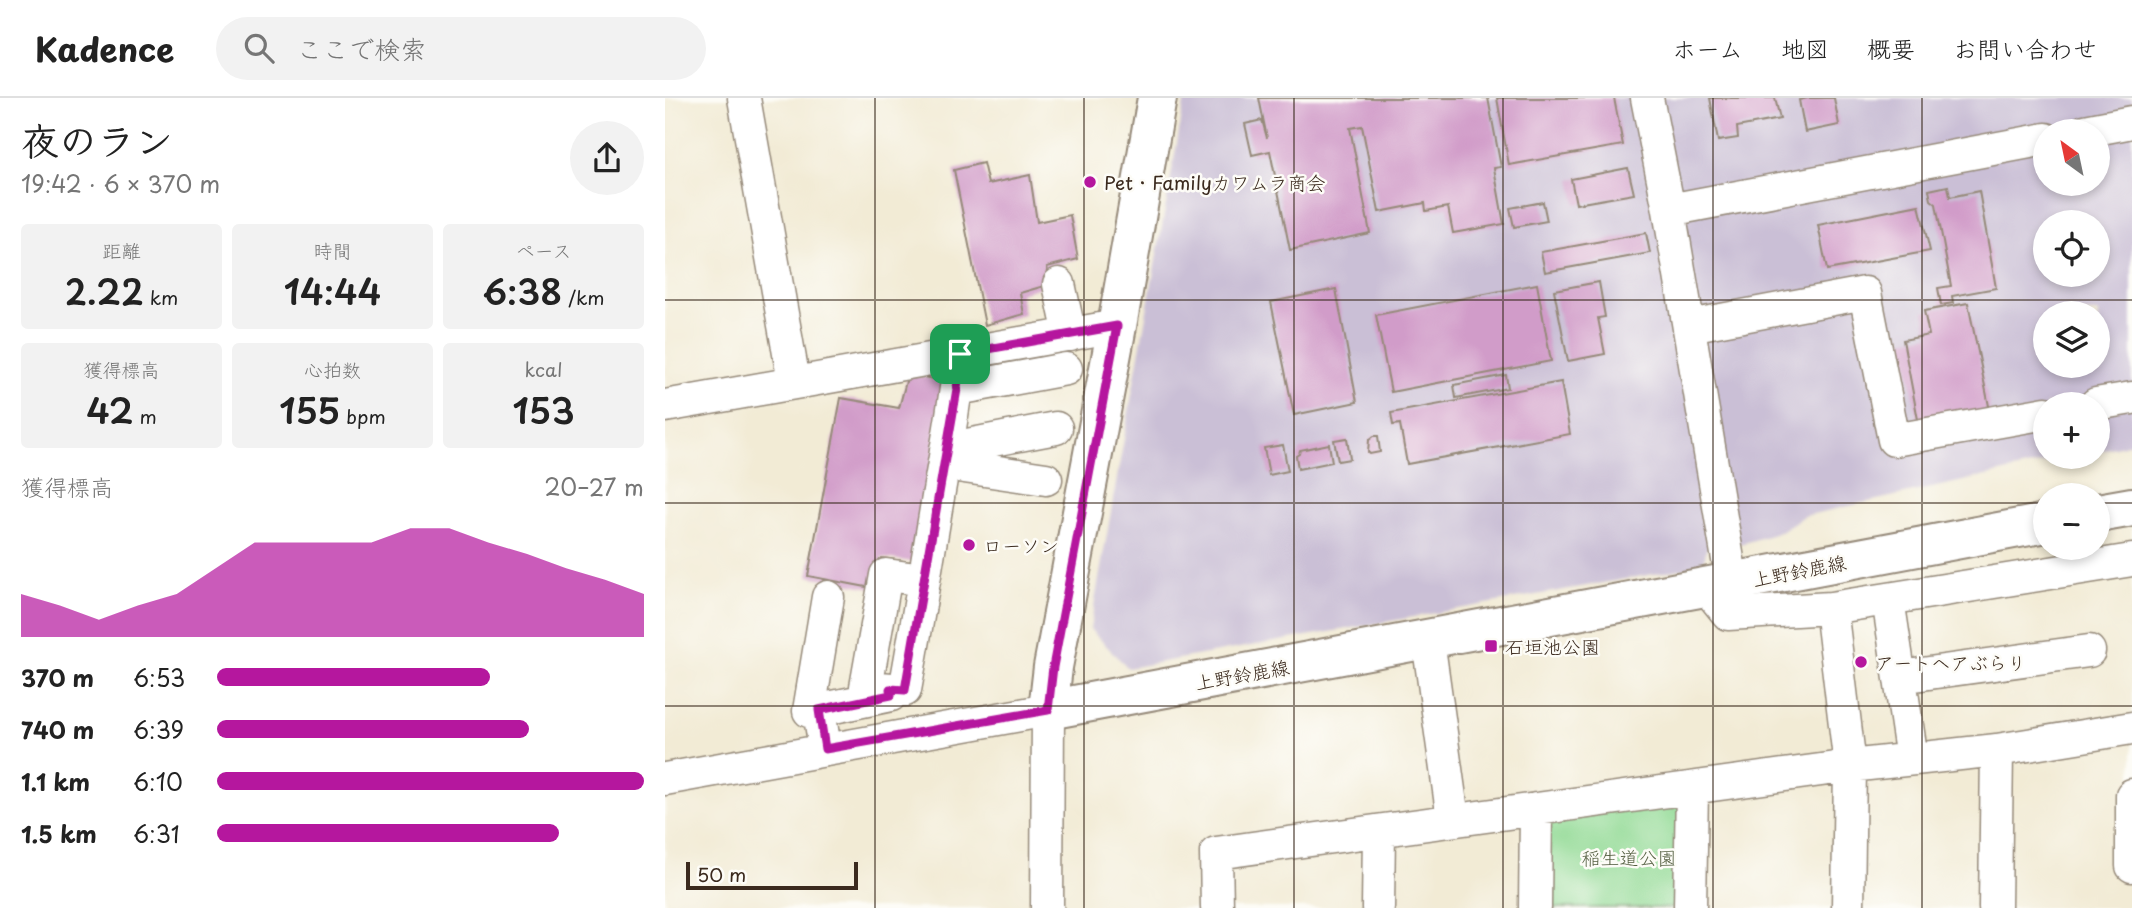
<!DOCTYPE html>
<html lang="ja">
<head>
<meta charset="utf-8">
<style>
  :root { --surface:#fff; --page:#f2f2f2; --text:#222; --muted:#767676; --line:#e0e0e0; --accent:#b5179e }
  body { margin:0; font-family:"Playpen Sans","Klee One",sans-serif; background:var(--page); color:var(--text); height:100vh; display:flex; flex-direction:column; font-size:26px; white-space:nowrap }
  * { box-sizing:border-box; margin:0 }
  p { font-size:23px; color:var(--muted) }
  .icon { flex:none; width:38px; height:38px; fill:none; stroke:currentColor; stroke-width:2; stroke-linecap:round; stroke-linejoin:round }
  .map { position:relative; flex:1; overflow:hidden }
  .sheet { display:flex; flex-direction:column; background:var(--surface); width:665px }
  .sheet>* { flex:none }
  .needle { width:46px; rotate:327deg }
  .buttons { position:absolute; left:1368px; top:21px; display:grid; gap:14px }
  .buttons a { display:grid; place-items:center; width:77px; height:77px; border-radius:50%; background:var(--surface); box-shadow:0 4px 10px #0003; font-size:35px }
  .scale { position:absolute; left:21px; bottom:18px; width:172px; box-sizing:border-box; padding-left:7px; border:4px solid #3b2a1e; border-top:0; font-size:19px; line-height:24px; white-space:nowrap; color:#3b2a1e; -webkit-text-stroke:5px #fdfcf7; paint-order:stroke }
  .pin { position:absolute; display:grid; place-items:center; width:60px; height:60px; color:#fff; margin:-30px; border-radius:14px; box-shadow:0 4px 10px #0006 }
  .round { display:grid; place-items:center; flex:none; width:74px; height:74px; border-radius:37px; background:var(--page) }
  .head { display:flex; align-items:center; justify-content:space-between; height:119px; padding:0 21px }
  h1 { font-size:38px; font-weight:600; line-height:52px }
  .metrics { display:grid; grid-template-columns:repeat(3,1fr); gap:10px; height:119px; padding:7px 21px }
  .metrics div { display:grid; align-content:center; border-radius:7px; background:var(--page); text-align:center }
  .metrics b { font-size:35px; font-weight:600 }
  .metrics small { font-size:19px; font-weight:400 }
  .metrics p { font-size:19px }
  .chart { height:196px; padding:14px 21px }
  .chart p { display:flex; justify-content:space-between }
  .chart svg { width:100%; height:126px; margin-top:7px; fill:var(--accent); opacity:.7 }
  ul { padding:0 21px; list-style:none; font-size:23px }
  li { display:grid; grid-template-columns:112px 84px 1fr; align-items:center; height:52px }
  li i { height:18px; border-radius:9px; background:var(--accent) }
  header { display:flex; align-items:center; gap:42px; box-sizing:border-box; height:98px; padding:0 35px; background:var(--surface); border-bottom:2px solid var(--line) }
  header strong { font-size:33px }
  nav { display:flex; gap:38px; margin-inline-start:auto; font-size:24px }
  .search { width:490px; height:63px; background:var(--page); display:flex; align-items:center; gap:18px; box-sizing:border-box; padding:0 24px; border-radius:38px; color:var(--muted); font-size:26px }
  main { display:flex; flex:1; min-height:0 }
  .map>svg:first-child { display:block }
  .industrial { fill:#cabfd6; fill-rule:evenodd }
  .green { fill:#92da95; stroke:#66825a; stroke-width:2 }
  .building { fill:#d19cc9 }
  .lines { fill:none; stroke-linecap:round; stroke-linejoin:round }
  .minor-casing { stroke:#968a7a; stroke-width:35 }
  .major-casing { stroke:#968a7a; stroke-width:42 }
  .minor { stroke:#fff; stroke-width:32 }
  .major { stroke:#fff; stroke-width:38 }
  .route-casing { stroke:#fff; stroke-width:14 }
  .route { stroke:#b5179e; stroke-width:9 }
  .grid { fill:none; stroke:#3b2a1e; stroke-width:2; stroke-opacity:0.55 }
  .poi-dot { fill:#b5179e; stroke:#fdfcf7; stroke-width:2.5 }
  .labels { text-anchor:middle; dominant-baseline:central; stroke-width:5; stroke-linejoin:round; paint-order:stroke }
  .poi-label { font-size:19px; fill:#3b2a1e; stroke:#fdfcf7; text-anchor:start }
  .street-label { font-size:19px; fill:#3b2a1e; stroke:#fdfcf7 }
  .park-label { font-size:19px; fill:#555f42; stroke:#fdfcf7 }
</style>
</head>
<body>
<header>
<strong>Kadence</strong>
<div class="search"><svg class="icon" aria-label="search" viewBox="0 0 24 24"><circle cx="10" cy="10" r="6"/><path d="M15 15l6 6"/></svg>ここで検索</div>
<nav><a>ホーム</a><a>地図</a><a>概要</a><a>お問い合わせ</a></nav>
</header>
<main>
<section class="sheet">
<div class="head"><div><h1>夜のラン</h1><p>19:42 · 6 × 370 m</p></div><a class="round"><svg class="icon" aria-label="share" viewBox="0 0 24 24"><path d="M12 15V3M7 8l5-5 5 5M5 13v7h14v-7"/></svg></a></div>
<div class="metrics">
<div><p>距離</p><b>2.22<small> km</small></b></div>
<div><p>時間</p><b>14:44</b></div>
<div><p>ペース</p><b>6:38<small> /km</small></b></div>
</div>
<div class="metrics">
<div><p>獲得標高</p><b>42<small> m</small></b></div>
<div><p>心拍数</p><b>155<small> bpm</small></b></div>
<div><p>kcal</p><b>153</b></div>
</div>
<div class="chart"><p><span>獲得標高</span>20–27 m</p>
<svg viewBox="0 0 160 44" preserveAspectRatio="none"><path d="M0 44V29L10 33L20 38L30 33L40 29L50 20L60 11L70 11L80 11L90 11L100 6L110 6L120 11L130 15L140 20L150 24L160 29V44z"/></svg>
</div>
<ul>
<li><b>370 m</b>6:53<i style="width:64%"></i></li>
<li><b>740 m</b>6:39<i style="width:73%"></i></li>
<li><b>1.1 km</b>6:10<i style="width:100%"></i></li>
<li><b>1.5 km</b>6:31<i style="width:80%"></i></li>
</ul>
</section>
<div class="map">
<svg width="1467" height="810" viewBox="0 0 1467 810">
  <rect width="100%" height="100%" fill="#fdfcf7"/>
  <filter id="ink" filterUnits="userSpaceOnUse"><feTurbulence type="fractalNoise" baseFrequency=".0143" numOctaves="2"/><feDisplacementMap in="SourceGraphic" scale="14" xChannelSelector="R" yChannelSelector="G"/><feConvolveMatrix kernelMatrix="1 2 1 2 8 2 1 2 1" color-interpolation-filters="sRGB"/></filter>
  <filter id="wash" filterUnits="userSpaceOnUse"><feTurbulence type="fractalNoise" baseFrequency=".00686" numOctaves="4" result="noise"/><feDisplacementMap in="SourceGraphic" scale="28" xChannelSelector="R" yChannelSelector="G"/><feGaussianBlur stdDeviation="1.57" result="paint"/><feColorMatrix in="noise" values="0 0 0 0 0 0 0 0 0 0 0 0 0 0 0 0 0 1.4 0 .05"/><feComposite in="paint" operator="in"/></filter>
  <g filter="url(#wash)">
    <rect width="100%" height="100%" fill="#f2ebd5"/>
    <!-- industrial -->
    <path class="industrial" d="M520,0H1467V345L1433,353V306H1381V359H1407L1139,418L1112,435L1079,445L1041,451L1039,467L463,570L425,531ZM1381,33H1433V86H1381ZM1381,124H1433V177H1381ZM1381,215H1433V268H1381Z"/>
    <!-- green -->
    <path class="green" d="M1009,701L1017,711L1016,810H879V731L893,717Z"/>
    <g id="blocks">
      <!-- building -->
      <path class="building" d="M594,0H823L836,69L829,70L839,126L788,135L783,109L761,113L760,105L714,114L697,28L685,30L705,135L625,152L605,53L587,57L580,26L597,22L602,40Z
        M832,0H949L958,47L844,67Z
        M1045,0H1110L1115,21L1072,29L1073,40L1053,43Z
        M1143,0H1169L1174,27L1140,34L1134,2Z
        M318,65L323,86L365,77L372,124L405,117L413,161L382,169L386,186L355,195L359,216L320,227L289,72Z
        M963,70L969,96L911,106L906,81Z
        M1283,88L1285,99L1314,93L1331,190L1287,198L1288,205L1276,207L1273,190L1286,188L1271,106L1266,102L1264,92Z
        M878,104L882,123L849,129L845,110Z
        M1254,107L1265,153L1162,172L1153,127Z
        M981,135L985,155L880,174L876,154Z
        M934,184L940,219L933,220L940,256L903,263L889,192Z
        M872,186L886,263L726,294L711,217Z
        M671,191L692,304L629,317L606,204Z
        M1303,205L1325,313L1254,327L1238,242L1264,237L1259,213Z
        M243,276L284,284L254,465L217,460L212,491L143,478L176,300L234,310Z
        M841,277L843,290L791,300L789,287Z
        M896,284L905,336L742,366L735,326L728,327L726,315Z
        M709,338H713L715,354L705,356L703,354L704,342Z
        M682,340L685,361L673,363L669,342Z
        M664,346L667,364L633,371L631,358L634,356L635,352Z
        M618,347L623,373L604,377L599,350Z"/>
    </g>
  </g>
  <g filter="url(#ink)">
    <use href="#blocks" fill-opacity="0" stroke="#968a7a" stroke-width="2"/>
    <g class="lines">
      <!-- minor casing -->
      <g class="minor-casing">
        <path id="minor" d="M79,0L129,284
          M982,0L1004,112L1067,485
          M1420,33L1467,24
          M1004,112L1381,41
          M394,186L405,237
          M1024,228L1200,195L1229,342L1381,315
          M292,291L401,271
          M1431,306L1467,300
          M0,308L452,228
          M281,351L391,330
          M279,366L381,381
          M259,482L221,477L201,589L240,592C252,526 263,459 274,393C282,347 291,302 295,256
          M1042,490L1063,516L1166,510L1467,462
          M1223,501L1247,661
          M1166,510L1185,668L1183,810
          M763,542L788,721
          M1235,579L1424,553
          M154,612L226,597
          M160,651L154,612L144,613L163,499
          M0,681L383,612L382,810
          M1467,697V768
          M552,810L551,755L1185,668L1332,652L1467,630
          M713,810L714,733
          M870,810L871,711
          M1025,810L1027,690
          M1330,810L1332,652"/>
      </g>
      <!-- major casing -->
      <g class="major-casing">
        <path id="major" d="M492,0L452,228L388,569L383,612L1381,425
          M1433,415L1467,409"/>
      </g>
      <!-- minor -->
      <use href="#minor" class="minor"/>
      <!-- major -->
      <use href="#major" class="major"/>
    </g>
  </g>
  <g class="lines" filter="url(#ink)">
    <!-- route casing -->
    <g class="route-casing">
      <path id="route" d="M452,228L388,569L383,612L160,651L154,612L226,597L225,591L240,592L292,291L295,256Z"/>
    </g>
    <!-- route -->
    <use href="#route" class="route"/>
  </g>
  <!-- grid -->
  <path class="grid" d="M210,0V810M419,0V810M629,0V810M838,0V810M1048,0V810M1257,0V810M0,202H1467M0,405H1381M1433,405H1467M0,608H1467"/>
  <!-- markers -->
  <g class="poi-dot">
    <circle cx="425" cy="84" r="7"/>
    <circle cx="304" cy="447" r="7"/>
    <rect x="819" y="541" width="14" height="14" rx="3.5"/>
    <circle cx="1196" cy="564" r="7"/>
  </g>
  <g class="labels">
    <!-- poi labels -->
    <g class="poi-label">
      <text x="439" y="84">Pet・Familyカワムラ商会</text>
      <text x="318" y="447">ローソン</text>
      <text x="840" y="548">石垣池公園</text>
      <text x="1210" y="564">アートヘアぶらり</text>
    </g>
    <!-- street labels -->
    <g class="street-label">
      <text transform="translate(1134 472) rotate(-11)">上野鈴鹿線</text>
      <text transform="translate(577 576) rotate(-10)">上野鈴鹿線</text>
    </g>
    <!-- park labels -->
    <g class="park-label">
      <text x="964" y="759">稲生道公園</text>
    </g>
  </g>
</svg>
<div class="buttons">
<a><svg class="needle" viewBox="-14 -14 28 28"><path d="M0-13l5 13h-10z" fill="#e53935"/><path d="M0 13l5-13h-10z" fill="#767676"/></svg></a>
<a><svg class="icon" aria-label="locate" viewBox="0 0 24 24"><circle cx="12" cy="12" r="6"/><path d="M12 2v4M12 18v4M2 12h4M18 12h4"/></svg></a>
<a><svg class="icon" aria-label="layers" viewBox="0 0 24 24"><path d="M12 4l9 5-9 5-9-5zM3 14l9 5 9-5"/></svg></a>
<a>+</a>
<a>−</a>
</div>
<div class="scale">50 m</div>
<div class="pin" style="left:295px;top:256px;background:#1e9e55"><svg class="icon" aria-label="arrive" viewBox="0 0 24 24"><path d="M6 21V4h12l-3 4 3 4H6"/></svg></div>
</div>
</main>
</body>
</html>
